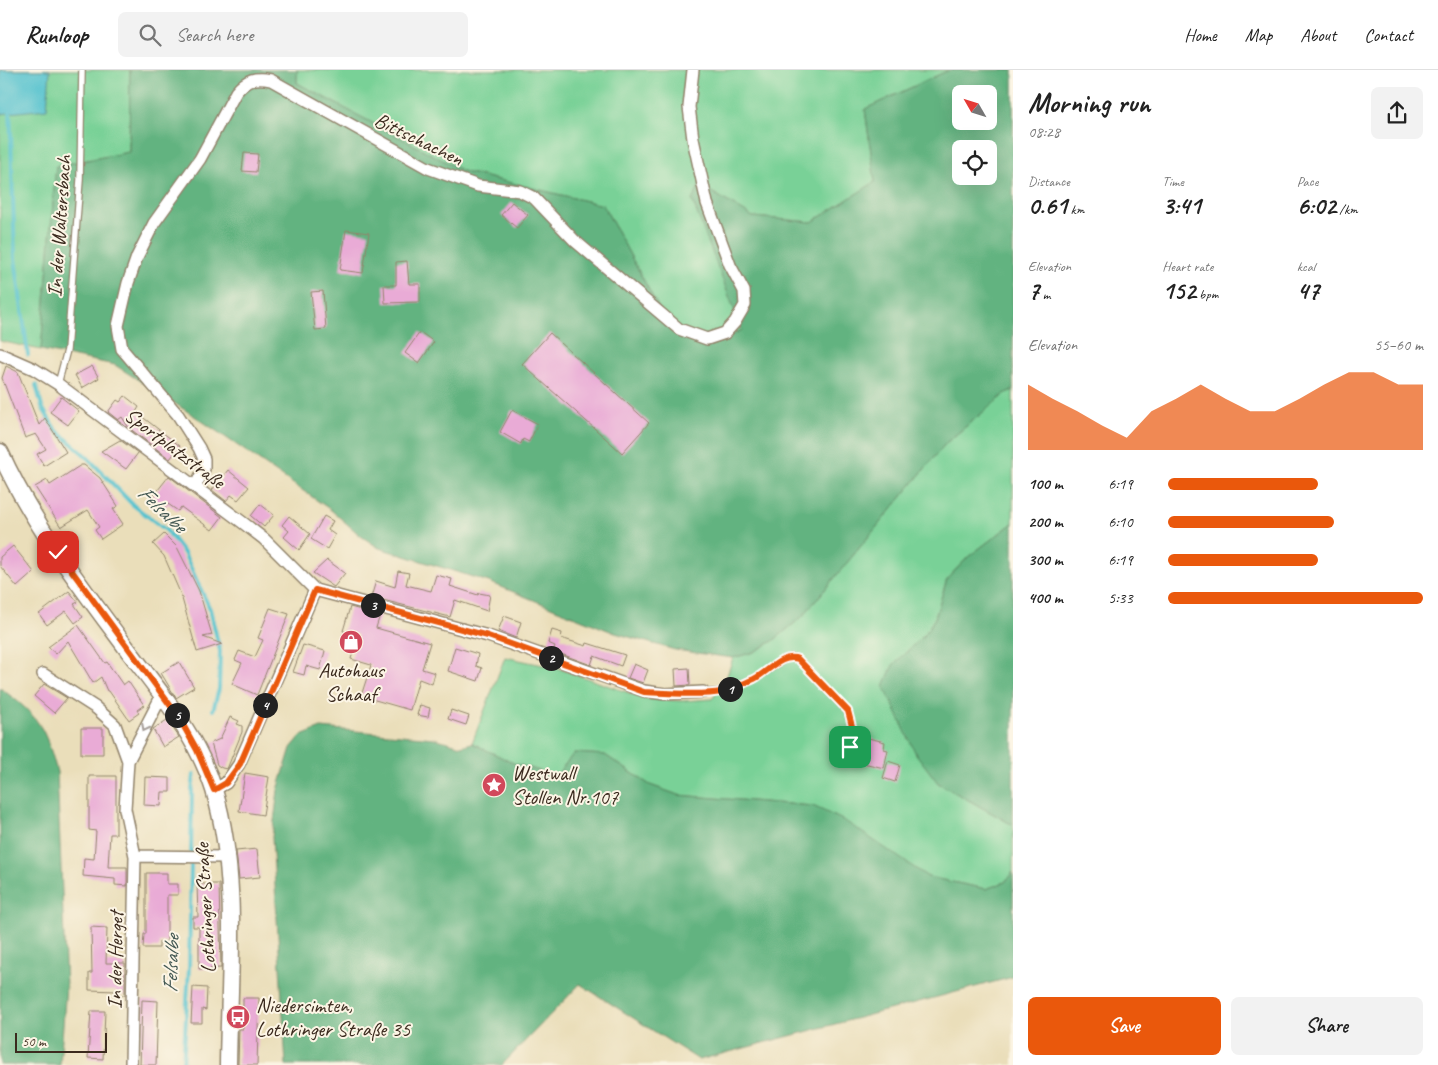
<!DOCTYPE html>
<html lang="en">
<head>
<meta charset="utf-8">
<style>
  :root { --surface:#fff; --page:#f2f2f2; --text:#222; --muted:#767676; --line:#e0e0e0; --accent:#ea580c }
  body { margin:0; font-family:Caveat,sans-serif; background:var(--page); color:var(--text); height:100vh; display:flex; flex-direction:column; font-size:19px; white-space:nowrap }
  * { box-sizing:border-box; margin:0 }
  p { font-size:16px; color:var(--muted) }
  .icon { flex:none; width:28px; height:28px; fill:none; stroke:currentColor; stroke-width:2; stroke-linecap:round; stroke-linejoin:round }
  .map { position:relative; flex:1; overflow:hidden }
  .details { display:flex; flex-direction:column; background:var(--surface); width:425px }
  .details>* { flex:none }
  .needle { width:32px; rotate:309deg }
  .buttons { position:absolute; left:952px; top:15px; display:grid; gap:10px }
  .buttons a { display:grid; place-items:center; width:45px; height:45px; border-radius:8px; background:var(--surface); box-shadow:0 5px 20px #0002; font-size:25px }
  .scale { position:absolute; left:15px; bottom:12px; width:92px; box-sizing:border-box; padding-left:5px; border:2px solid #3b2a1e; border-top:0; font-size:14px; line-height:18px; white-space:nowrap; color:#3b2a1e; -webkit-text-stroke:4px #fcf5e5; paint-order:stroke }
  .pin { position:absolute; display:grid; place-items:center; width:42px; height:42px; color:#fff; margin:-21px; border-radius:10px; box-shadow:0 2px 8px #0006 }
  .km { position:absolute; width:25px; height:25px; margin:-12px; border-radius:50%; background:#222; color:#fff; font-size:14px; line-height:25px; text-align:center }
  .round { display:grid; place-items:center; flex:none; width:52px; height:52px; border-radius:8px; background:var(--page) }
  .summary { display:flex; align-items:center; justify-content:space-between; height:85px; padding:0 15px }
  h1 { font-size:28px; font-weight:700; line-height:38px }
  .figures { display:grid; grid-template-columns:repeat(3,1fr); gap:8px; height:85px; padding:5px 15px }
  .figures div { display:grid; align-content:center }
  .figures b { font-size:25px; font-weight:700 }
  .figures small { font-size:14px; font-weight:400 }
  .figures p { font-size:14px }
  .chart { height:140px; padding:10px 15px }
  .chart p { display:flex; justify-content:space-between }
  .chart svg { width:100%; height:90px; margin-top:5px; fill:var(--accent); opacity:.7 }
  .action { display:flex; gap:10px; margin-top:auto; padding:10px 15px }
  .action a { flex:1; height:58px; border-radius:8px; background:var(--accent); color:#fff; font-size:20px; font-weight:700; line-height:58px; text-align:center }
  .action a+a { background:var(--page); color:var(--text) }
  ul { padding:0 15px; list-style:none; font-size:16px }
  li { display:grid; grid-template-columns:80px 60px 1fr; align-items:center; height:38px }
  li i { height:12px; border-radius:6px; background:var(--accent) }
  header { display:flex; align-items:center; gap:30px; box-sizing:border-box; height:70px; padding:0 25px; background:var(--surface); border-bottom:1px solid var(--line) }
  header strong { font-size:24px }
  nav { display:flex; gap:28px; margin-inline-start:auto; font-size:18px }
  .search { width:350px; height:45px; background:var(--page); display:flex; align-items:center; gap:12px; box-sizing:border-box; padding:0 18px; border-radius:8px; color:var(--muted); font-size:19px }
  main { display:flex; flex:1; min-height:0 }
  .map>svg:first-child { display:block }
  .green { fill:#79d197; stroke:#5a7e5a }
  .forest { fill:#62b380; stroke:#4e6e4f; fill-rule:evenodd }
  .water { fill:#57c3cf; stroke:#497676 }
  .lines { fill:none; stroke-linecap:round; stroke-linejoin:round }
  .stream { stroke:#57c3cf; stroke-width:4 }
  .building { fill:#e9abd6 }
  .service-casing { stroke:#92846c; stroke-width:8 }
  .minor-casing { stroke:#92846c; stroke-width:14 }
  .secondary-casing { stroke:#92846c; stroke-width:19 }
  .service { stroke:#fff; stroke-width:5.5 }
  .minor { stroke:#fff; stroke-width:11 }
  .secondary { stroke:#fff; stroke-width:16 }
  .oneway { stroke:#a79f9a }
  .route-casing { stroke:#fff; stroke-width:10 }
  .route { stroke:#ea580c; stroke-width:6 }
  .labels { text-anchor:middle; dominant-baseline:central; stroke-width:4; stroke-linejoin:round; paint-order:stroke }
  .street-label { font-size:21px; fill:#3b2a1e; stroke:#fcf5e5 }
  .poi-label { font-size:21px; fill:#3b2a1e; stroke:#fcf5e5; text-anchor:start }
  .water-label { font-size:22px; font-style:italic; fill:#435853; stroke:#fcf5e5 }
</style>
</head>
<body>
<header>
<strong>Runloop</strong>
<div class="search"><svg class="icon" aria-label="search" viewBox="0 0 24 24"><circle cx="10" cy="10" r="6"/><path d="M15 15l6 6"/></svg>Search here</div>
<nav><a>Home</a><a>Map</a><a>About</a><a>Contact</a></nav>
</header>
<main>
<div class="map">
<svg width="1013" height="995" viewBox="0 0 1013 995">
  <rect width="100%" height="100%" fill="#fcf5e5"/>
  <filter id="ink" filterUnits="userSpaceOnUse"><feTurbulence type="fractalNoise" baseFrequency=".02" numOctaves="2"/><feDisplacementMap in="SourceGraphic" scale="10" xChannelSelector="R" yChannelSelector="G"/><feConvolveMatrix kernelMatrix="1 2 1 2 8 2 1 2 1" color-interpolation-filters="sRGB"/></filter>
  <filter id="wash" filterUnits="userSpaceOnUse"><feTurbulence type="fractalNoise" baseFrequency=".0096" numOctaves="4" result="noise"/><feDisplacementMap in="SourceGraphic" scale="20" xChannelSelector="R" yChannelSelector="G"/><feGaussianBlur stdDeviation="1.12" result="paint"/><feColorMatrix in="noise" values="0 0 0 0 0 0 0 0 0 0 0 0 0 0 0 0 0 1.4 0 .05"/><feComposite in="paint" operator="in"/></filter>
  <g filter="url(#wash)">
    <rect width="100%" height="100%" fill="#eadeba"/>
    <!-- green -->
    <path class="green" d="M0,0H130L129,82L56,96L41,280L0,271Z
      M297,0H949L865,39L875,112L812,152L753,147L700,115L742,260L708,276L669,257L603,135L465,102L297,13Z
      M1013,320V453L968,487L947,509L935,548L924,565L893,595L938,713L1013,755V802L1005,812L986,819L928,807L813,736L678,725L650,715L605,685L574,683L556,706L513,693L472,673L505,587L557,598L647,629L682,631L712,629L725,612L733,588L754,582L773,571L803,546L946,373L1006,323Z"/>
    <!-- forest -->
    <path class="forest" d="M130,0H297V13L465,102L603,135L669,257L708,276L742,260L692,130L700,115L753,147L812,152L875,112L865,39L949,0H1013V320L1006,323L946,373L803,546L773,571L754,582L733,588L675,580L615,563L489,512L379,478L361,466L331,440L196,347L115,295L41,280L56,96L129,82ZM961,24H989V51H961ZM961,79H989V106H961Z
      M1013,453V755L938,713L916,684L884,616L893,595L924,565L935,548L947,509L968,487Z
      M0,618C39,646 45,657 57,702L66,916L60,995H0Z
      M321,658L434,668L461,676L472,673L513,693L556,706L574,683L605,685L650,715L678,725L813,736L845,751L928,807L986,819L1005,812L1013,802V907L699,990L580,914L502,995H286L272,767L278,720L291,678L301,666Z"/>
    <!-- water -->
    <path class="water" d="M0,0H50L47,39L0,44Z"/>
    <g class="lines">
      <!-- stream -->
      <path class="stream" d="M10,37L15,188L28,285
        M36,315L42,337L55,359L86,386L133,435L167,461L184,483L210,539L220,581L219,619L213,640
        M191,782L192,720L194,705
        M183,995L189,899L191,795"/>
    </g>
    <g id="blocks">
      <!-- building -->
      <path class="building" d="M244,83L258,84L256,102L242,101Z
        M512,132L528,145L517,158L501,145Z
        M346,160L369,163L363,203L340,200Z
        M407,191L409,214H420V232L385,233L384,215H396V192Z
        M323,221L326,259L315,260L311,222Z
        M420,262L434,272L419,293L405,283Z
        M550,263L649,353L622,383L522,294Z
        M6,296L18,302L39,355L45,348L66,382L44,396L37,384L46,379L36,364L25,368L2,308Z
        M92,296L99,308L82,318L75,305Z
        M125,326L139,337L136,342L180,376L170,389L129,358L122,347L118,350L108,342L117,330L120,332Z
        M61,327L79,341L68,355L50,342Z
        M512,340L538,354L529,372L523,369L521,374L500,362Z
        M120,370L138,383L126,399L101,381Z
        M81,395H84L100,408L118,436L113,439L123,454L101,469L95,460L99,457L88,440L61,457L35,417L47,410L50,415Z
        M228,400L249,417L238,430L231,425L226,431L212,420Z
        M169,406L222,447L212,460L181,437L178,441L168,434L163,440L150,430Z
        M260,434L274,445L264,457L251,446Z
        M289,446L310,464L299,480L284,467L289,461L282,455Z
        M324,446L333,451L328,460L335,465L327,479L311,469Z
        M164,464L177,477L199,521L212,565L203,567L222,574L197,582L181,525L164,486L153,474Z
        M13,476L34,502L17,517L0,496V487Z
        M327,490L345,503L334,517L313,503Z
        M398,501L409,503L406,515L431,521L436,505L452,509L450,516L478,525L479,523L490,525L487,541L455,530L450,547L371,527L376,511L395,517Z
        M69,521L78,532L74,534L83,547L75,553L66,541L47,555L39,544Z
        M350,537L380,545L376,558L430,573L422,599L435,603L432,614L419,609L410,640L361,626L371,595L351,589L358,565L343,561Z
        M270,538L289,544L257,625L232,614L242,593L235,590L239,581L255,587L263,570L258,568Z
        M504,546L521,552L516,568L498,561Z
        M78,555L105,593L107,592L123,615L128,611L144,635L137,640L139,643L129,650L109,621H107L101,607L93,613L68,571L56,584L48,577Z
        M552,560L562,563L561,568L586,576L587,573L625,585L621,596L594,586L591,595L553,581L555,576L548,573Z
        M303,575L325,581L320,600L306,596L304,605L293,602Z
        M455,577L478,584L476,596L482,598L478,611L448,601Z
        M179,592L194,617L176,628L161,603Z
        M634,594L648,600L643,613L628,608Z
        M689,598L690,615L676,616L675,599Z
        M44,614L67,628L54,643L34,626Z
        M420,635L430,638L428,647L417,645Z
        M451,640L469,646L466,655L448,649Z
        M230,647L239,651L237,654L242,656V662L227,699L222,698L217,695L211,673L220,669Z
        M167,650L179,667L163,677L153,659Z
        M81,658H103V684H81Z
        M864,667L885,672L884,679L888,680L884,698L859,692Z
        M888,691L900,695L895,712L883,708Z
        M245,703L269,707L263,745L239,741Z
        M89,706H116V764H110L108,797H127V816L115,815V809L83,806L84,788L94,789L96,761L89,760Z
        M145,707L170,708V722H162L161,736L144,735Z
        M257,779L260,807L239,809L236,781Z
        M146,803H167V814H178V825H167V872H159V878H143L144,864H146Z
        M197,814H219L221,898L199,899V857H193V847H198Z
        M91,857L107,858L106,893H125V925H116V921L89,920V903H92Z
        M193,917L207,918L206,940L202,939V953H191Z
        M243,928H259L257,995H238L239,959H243Z
        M142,930L158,931L156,995H140Z
        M91,941H105L103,989L88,988Z"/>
    </g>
  </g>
  <g filter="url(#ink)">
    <use href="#blocks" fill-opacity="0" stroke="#92846c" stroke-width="1"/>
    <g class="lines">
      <!-- service casing -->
      <g class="service-casing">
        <path id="service" d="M58,314L67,280L80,110L82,0
          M703,622H722L756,608L785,589L792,587L798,589L847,641C855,658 851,673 847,691"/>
      </g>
      <!-- minor casing -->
      <g class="minor-casing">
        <path id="minor" d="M0,284L34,299L58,314L242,452L264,469L315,520L488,566L644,621L665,624L703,622
          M195,417L204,399V389L199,378L178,345L122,279L118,256L128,213L137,187L154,153L200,89L236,22C247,9 255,7 271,10L428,98L478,116L520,121L534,128L575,171L679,259L707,269L725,263L735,252L745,235L744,221L730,195L707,133L693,69L689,37L693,0
          M43,604L96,638L115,655L128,691
          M213,720L226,713L239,694L315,520
          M135,786L227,787
          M131,995L135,786L125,739L128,691L162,625"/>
      </g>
      <!-- secondary casing -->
      <g class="secondary-casing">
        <path id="secondary" d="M0,382C32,453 79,514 125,576C159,621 197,665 214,720C240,808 229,905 228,995"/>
      </g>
      <!-- service -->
      <use href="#service" class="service"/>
      <!-- minor -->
      <use href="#minor" class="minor"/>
      <!-- secondary -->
      <use href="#secondary" class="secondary"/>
    </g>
    <!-- one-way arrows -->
    <defs><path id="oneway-chevron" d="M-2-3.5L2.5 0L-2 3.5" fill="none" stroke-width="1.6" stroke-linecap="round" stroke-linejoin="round" transform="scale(1.25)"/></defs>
    <use class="oneway" href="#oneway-chevron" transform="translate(145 658) rotate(117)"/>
  </g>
  <g class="lines" filter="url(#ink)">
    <!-- route casing -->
    <g class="route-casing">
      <path id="route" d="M58,482L178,646L197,680L214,720L226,713L240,694L315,520L488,566L644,622C664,623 702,626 721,622C732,620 744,613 754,609C768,602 782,583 798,589L848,641L853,660L850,677"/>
    </g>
    <!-- route -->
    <use href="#route" class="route"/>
  </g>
  <!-- icons -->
  <defs>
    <g id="shop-disc" transform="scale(1.25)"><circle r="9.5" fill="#d1495b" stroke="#fcf5e5"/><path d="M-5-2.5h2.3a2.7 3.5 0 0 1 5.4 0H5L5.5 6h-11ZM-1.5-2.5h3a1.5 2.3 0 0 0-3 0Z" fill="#fff"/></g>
    <g id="sight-disc" transform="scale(1.25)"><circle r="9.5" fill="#d1495b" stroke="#fcf5e5"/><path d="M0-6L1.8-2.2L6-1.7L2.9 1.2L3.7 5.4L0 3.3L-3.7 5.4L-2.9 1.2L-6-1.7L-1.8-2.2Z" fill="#fff"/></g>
    <g id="bus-disc" transform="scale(1.25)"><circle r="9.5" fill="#d1495b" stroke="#fcf5e5"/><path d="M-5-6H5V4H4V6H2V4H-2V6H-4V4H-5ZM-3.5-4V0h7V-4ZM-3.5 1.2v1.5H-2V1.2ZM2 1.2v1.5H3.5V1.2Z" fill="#fff"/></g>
  </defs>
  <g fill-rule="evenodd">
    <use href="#shop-disc" x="351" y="572"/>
    <use href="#sight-disc" x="494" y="715"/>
    <use href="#bus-disc" x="238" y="947"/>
  </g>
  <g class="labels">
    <!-- street labels -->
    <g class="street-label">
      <text transform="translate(419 69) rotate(26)">Bittschachen</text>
      <text transform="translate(59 156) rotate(-86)">In der Waltersbach</text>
      <text transform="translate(175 378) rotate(37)">Sportplatzstraße</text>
      <text transform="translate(205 838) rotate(-93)">Lothringer Straße</text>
      <text transform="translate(115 890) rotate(-89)">In der Herget</text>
    </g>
    <!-- poi labels -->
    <g class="poi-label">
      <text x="351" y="600" text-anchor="middle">Autohaus<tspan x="351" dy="24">Schaaf</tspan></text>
      <text x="512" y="703">Westwall<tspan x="512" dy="24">Stollen Nr.107</tspan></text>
      <text x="256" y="935">Niedersimten,<tspan x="256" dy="24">Lothringer Straße 35</tspan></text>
    </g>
    <!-- water labels -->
    <g class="water-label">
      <text transform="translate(162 439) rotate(43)">Felsalbe</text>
      <text transform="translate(171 894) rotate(-88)">Felsalbe</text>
    </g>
  </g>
</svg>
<div class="buttons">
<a><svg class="needle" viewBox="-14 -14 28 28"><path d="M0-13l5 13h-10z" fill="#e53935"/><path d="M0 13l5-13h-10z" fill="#767676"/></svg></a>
<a><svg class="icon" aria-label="locate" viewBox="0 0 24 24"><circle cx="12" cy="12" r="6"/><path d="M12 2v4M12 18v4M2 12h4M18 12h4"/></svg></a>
</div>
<div class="scale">50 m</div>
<div class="pin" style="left:850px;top:677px;background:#1e9e55"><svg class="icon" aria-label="arrive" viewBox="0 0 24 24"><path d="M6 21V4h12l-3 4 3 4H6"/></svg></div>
<div class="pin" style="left:58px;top:482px;background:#d93025"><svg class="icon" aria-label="check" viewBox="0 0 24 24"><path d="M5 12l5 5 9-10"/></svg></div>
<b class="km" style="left:730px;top:619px">1</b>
<b class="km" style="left:551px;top:588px">2</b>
<b class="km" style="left:373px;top:535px">3</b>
<b class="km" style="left:265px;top:635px">4</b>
<b class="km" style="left:177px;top:645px">5</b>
</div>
<section class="details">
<div class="summary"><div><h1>Morning run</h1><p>08:28</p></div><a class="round"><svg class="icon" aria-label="share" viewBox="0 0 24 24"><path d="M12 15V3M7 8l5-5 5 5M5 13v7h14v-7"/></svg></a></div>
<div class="figures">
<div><p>Distance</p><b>0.61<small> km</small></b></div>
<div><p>Time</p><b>3:41</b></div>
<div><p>Pace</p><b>6:02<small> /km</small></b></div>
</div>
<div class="figures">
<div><p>Elevation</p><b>7<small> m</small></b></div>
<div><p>Heart rate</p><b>152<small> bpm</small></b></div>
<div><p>kcal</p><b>47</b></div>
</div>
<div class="chart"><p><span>Elevation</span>55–60 m</p>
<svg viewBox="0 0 160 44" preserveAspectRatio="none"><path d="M0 44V12L10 19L20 25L30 32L40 38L50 25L60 19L70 12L80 19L90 25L100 25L110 19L120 12L130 6L140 6L150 12L160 12V44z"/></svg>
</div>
<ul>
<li><b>100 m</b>6:19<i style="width:59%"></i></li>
<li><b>200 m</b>6:10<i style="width:65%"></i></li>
<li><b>300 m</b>6:19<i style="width:59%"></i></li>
<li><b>400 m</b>5:33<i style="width:100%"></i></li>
</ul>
<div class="action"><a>Save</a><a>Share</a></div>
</section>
</main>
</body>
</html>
